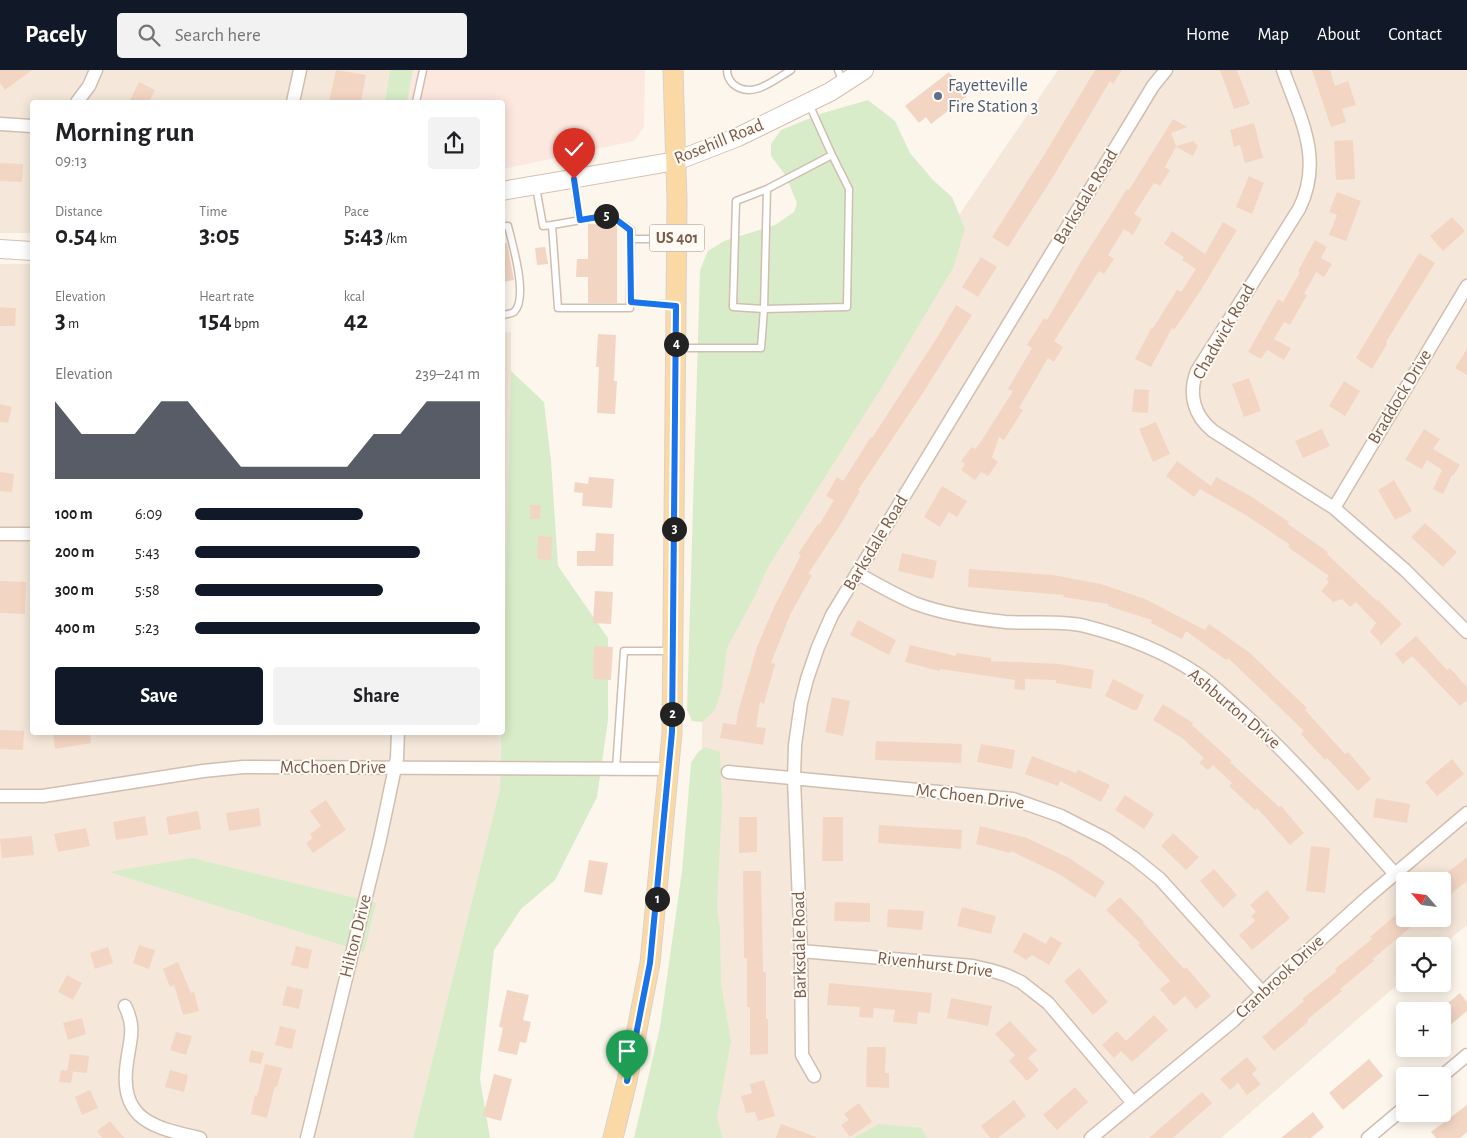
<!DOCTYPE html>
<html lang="en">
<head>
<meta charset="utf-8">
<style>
  :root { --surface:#fff; --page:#f2f2f2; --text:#202124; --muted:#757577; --accent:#111827 }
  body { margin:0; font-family:"Alegreya Sans",sans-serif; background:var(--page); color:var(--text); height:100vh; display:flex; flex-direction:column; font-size:19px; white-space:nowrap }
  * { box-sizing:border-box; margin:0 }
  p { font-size:16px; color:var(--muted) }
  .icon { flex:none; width:28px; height:28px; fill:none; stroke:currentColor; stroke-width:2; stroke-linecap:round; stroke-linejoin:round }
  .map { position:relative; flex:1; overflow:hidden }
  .details { position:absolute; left:30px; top:30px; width:475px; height:635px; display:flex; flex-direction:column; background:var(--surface); border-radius:5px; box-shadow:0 2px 12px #0003 }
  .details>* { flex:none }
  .needle { width:32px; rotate:298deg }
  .fabs { position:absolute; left:1396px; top:802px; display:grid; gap:10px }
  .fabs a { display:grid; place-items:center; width:55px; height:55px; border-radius:5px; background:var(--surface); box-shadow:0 2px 12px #0003; font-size:25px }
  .pin { position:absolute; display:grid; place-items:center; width:42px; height:42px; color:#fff; margin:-51px -21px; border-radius:50% 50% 50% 0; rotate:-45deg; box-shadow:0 0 5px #0007 }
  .pin .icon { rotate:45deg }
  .km { position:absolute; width:25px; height:25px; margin:-12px; border-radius:50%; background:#222; color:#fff; font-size:14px; line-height:25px; text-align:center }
  .round { display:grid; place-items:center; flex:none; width:52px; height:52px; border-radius:5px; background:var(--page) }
  .overview { display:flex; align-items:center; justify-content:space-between; height:85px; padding:0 25px }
  h1 { font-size:28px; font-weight:600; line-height:38px }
  .metrics { display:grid; grid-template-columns:repeat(3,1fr); gap:8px; height:85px; padding:5px 25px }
  .metrics div { display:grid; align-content:center }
  .metrics b { font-size:25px; font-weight:600 }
  .metrics small { font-size:14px; font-weight:400 }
  .metrics p { font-size:14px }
  .chart { height:140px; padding:10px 25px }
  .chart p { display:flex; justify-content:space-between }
  .chart svg { width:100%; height:90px; margin-top:5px; fill:var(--accent); opacity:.7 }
  .action { display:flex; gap:10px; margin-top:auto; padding:10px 25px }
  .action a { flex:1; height:58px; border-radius:5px; background:var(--accent); color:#fff; font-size:20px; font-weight:600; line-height:58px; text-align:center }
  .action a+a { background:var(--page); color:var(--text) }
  ul { padding:0 25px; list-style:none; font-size:16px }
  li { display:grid; grid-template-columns:80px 60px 1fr; align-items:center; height:38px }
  li i { height:12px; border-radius:6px; background:var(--accent) }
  header { display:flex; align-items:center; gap:30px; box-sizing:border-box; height:70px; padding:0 25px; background:var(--accent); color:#fff }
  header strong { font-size:24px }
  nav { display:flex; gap:28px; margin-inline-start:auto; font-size:18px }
  .search { width:350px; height:45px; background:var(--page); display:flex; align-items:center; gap:12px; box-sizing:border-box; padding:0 18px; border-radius:5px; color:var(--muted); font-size:19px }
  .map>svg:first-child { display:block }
  .residential { fill:#f5e8da; fill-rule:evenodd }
  .commercial { fill:#fde8e0 }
  .green { fill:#d8ecc9 }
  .building { fill:#f3d5c3 }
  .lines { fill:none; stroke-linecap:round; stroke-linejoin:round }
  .service-casing { stroke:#d1beb0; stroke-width:9 }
  .minor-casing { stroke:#d1beb0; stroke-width:15 }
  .secondary-casing { stroke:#d6c0b0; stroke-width:20 }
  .primary-casing { stroke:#dad1cd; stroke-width:21 }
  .service { stroke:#fff; stroke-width:6 }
  .minor { stroke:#fff; stroke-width:12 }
  .secondary { stroke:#fff; stroke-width:18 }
  .primary { stroke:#fbd9a5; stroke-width:19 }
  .route-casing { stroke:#fff; stroke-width:10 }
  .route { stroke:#1a73e8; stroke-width:6 }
  .service-dot { fill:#5c6f8a; stroke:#fffaf3; stroke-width:2 }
  .labels { text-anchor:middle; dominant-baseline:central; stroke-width:4; stroke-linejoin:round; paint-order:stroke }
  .shield { fill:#fffaf3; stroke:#a28b7f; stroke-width:1 }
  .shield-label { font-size:16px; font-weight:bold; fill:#7a5c4d }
  .service-label { font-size:18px; fill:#4e5e75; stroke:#fffaf3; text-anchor:start }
  .street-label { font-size:18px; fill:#7a5c4d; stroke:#fffaf3 }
</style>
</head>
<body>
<header>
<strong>Pacely</strong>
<div class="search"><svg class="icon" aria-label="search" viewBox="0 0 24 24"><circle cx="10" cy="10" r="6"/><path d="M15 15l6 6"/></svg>Search here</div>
<nav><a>Home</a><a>Map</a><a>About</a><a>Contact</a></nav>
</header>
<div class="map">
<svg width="1467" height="1068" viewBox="0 0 1467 1068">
  <rect width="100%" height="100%" fill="#fdf6ec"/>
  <!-- residential -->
  <path class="residential" d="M0,0H390L385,32H32V163H0Z
    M1058,0H1467V855L1442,876H1405V908L1221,1068H927L922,1058L899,1068H707L701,1060L702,652L715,564L959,145ZM1405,811H1442V849H1405Z
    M0,194H32V662L501,663L500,718L413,1068H0Z
    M511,262V301L503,614L502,263Z"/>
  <!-- commercial -->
  <path class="commercial" d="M413,0H645L644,57L634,71L503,99L502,32H407Z"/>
  <!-- green -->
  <path class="green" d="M390,0H413L407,32H385Z
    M868,30L895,51L910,83L933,110L952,127L965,159L953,198L885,312L768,497L756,524L727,578L722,618L715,640L702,652L692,651L687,640L700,200L708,181L724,171L775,155L794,142L797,133L786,106L771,86V74L781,60L823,43Z
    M511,301L544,332L551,391L558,496L608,568V650L597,727L555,810L521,839L494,880L480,1009L490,1068H413L500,718L501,663L502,662Z
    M705,677L720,682L722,733L717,838L720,858L721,914L731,971L717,1048L723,1068H634L660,957L682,801L691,693L698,682Z
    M192,788L376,833L364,882L109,802Z
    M879,1054L922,1058L927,1068H853Z"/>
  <!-- building -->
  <path class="building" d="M0,0H32L5,20L0,13Z
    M336,0L366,5L361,32H329Z
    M1095,0H1122L1113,14L1110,11L1053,107L1008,177L992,167L1044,85Z
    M1220,0H1237L1250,34L1234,39Z
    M1312,0H1330L1335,16L1348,11L1356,35L1342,39L1346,52L1331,57Z
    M949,2L967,26L931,54L926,47L919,53L905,36Z
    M139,12L155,20L149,32H129Z
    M1173,49L1187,57L1171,63L1176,76L1193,71L1198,76L1193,86L1176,77L1165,97L1170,100L1160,116L1154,113L1134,144L1142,149L1133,165L1124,159L1108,185L1114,189L1104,204L1099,201L1054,271L1063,277L1054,292L1048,288L1019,338L1023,340L1004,370L999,367L992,387L998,392L988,406L981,402L975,410L961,400L965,394L961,391L972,377L975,379L980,373L1013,321L1008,319L1032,278L1027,275L1044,248L1047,250L1082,190L1127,119L1129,120Z
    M1254,53L1263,88L1245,93L1240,75L1234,77L1230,60Z
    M1353,70L1355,109L1336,110L1334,71Z
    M0,93L23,94L22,112L0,111Z
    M1249,106L1264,113L1252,144L1236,137Z
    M1337,122L1361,131L1346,171L1329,165L1337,145L1329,142Z
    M1452,147L1465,161L1443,181L1430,166Z
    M1223,152L1237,160L1201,220L1174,260L1172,258L1151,297L1135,289L1152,257L1153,258L1177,220L1181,222L1196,199L1182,190L1184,187L1164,174L1172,161L1205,184Z
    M588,154H615L617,156V233H588V207H576L577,189H588Z
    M1315,170L1327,177L1321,188L1332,194L1324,207L1316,202L1304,224L1307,225L1290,255L1284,252L1274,269L1291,278L1284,290L1267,280L1261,289L1248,282L1278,229L1283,232L1300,202L1298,201Z
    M502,173H507L514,210L502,212Z
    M545,177L548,194L537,195L535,178Z
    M1419,183L1435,193L1386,272L1387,274L1372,299L1356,288Z
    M981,187L997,197L978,227L962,217Z
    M956,235L972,245L919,329L858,420L860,421L842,452L808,504L812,505L790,545L771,593L775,594L764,634L760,632L756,657L766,658L763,675L720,668L723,653L736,655L738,642L757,577L774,537L801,485L798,484L818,454L819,455L834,430L826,426L837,407L843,411L871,367L872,368L938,266Z
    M0,237L16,238L15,256H0Z
    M598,264L616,265L614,311H617L615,344L597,343L599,297H596Z
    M1467,279V305L1455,298Z
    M1249,308L1261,341L1244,347L1232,314Z
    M1344,311L1360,321L1345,346L1329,336Z
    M1134,319L1149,320L1148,343L1132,342Z
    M0,334L12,337L8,353L0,352Z
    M1156,352L1170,384L1153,392L1139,359Z
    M1322,359L1330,376L1303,388L1295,371Z
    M1424,359L1440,369L1433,379L1460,395L1453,406L1452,405L1443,424L1433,419L1442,400L1427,390L1422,399L1405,390Z
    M1177,391L1211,416L1216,407L1252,427L1289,452L1288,454L1328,482L1327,484L1377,531L1378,530L1402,554L1380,576V572L1370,562L1376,553L1356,532L1350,537L1342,529L1333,532L1321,521L1329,512L1326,509L1329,506L1288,477L1290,475L1244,444L1200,419L1194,427L1166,406Z
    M0,402L14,404L12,422L0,421Z
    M589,407L614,409L612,438L582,436L583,423L574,422L575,412L588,414Z
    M1394,410L1412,441L1395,450L1378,420Z
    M942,416L967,431L957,447L949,442L940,457L924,447Z
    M530,435H541L540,449H530Z
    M1425,453L1457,482L1443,497L1411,467Z
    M596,463L614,464L613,496H577V481H595Z
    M538,466L552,467L551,490L537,489Z
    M902,483L937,491L933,509L898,501Z
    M969,499L1053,505L1101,514L1145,529L1205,560L1209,554L1250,583L1285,617L1307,638L1305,640L1345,684L1348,682L1371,709L1358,721L1327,688L1325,690L1301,664L1304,661L1228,588L1226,590L1186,561L1182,569L1151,553L1152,550L1108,536V534L1063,527L1064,525L968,517Z
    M0,511L26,512L25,544L0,543Z
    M595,521L613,522L611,554L593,553Z
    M858,550L896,570L889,585L850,565Z
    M1416,566L1447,600L1450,598L1467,617V630L1460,636L1412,586L1403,594L1395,584Z
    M910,575L956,586V583L991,588V591L1059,594L1094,600L1091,619L1056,613V610L1025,609V620L1014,619L1015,610L940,599L939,601L905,592Z
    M594,576L613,577L611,610L593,609Z
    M1113,609L1144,625L1137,640H1133L1105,626Z
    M832,627L850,631L843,666L825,662Z
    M1163,634L1193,653L1192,655L1232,691L1230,692L1279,737L1281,736L1304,763L1290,775L1257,738L1255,740L1229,716L1232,713L1213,695L1208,700L1199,693L1204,688L1182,668L1153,650Z
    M0,660L24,661L23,680L0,679Z
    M53,662H90L91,673L55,679Z
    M876,671L962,674L961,693L875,690Z
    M981,674L1015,680L1012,699L977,692Z
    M1032,686L1076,703L1078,700L1110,715L1101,732L1060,711L1058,716L1025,704Z
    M1452,689L1464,704L1437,726L1425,712Z
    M1125,725L1154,744L1144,759L1115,740Z
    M1376,728L1410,734L1407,753L1373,747Z
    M326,730L346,760L313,783L306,773L313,768L310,764L321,756L310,741Z
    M259,738L261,756L229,761L226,743Z
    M198,741L201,759L169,765L166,747Z
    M145,746L148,765L116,770L113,752Z
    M739,747H757V782L739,783Z
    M823,747H843V791H822Z
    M879,755L962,760L961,779L878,773Z
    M980,756L1027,768L1069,788L1105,812L1095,828L1059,804L1011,781L1010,783L976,774Z
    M86,758L90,776L58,782L54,764Z
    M1173,763L1199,787L1186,800L1161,776Z
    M32,766L34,785L2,788L0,769Z
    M1311,776L1330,778L1325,823L1306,821Z
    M1467,787V811L1442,831V807Z
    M589,790L608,793L602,825L584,822Z
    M1214,799L1237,825L1223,838L1200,811Z
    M743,801H761L763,902H766V949H768V984L750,985V937H747V888H744Z
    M1267,820L1290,848L1252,880L1239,865L1255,851L1251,846L1256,842L1250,835Z
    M1120,827L1144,852L1143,853L1184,899L1186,897L1211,926L1196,939L1185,926L1174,936L1160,919L1170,911L1138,875L1140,873L1106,840Z
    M835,832L870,833V852L834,851Z
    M962,837L996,846L991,864L957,856Z
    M888,839L924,841L922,860L887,857Z
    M1397,844L1401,849H1420L1373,889L1374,891L1340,919L1342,921L1307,950L1308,952L1274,981L1262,967L1304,931L1302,929L1337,901L1335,899L1372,869L1370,867Z
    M1024,862L1046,874L1050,866L1062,873L1049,895L1032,885L1026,890L1013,882Z
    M139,875L155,880L149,899L133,893Z
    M296,876L312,880L308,899L291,895Z
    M108,877L113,893L95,899L90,883Z
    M178,892L191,923L194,922L199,941L183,945L174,915L170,917L163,899Z
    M1079,898L1108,932L1093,945L1064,911Z
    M67,905L82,913L73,930L58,922Z
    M829,913L932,923L930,943L918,942L917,954L893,952L895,940L874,938L873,948L859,947L860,937L827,935Z
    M287,916L303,920L299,939L282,935Z
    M507,920L529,925L523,950L531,952L526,973L520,972L517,985L498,981L503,958L499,957Z
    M1460,923L1467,932V941L1442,962V938Z
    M951,928L992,936L988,956L947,948Z
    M1154,945L1168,960L1132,992L1121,981L1114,988L1102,975L1117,961L1126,971Z
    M82,948L86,964L68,970L63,953Z
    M1010,951L1037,980L1028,988L1039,1000L1027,1011L1009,991L1015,985L995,964Z
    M280,956L296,960L292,979L275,975Z
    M176,962L192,966L186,985L170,980Z
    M867,977H886L885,1003H889V1018L866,1017Z
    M251,980L264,983L261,994L249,992Z
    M70,984L89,986L87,1003L67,1001Z
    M1247,987L1257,999L1252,1004L1261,1014L1247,1025L1238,1013L1230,1020L1220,1009Z
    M1369,989L1383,1006L1343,1040L1329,1023Z
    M265,994L282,998L277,1017L275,1016L267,1048L251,1044L255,1025L257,1026Z
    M61,1000L73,1002L71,1013L59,1012Z
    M170,1000L188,1005L184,1022L165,1017Z
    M494,1004L512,1009L501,1051L483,1046Z
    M764,1010L775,1046L758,1051L755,1042L746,1043L741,1026L752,1023L750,1014Z
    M1075,1017L1088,1032L1057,1060L1043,1045Z
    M90,1020L98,1038L82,1045L75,1027Z
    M1202,1022L1212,1033L1183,1059L1173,1068H1149Z
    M1014,1030L1026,1046L998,1068H990L981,1056Z
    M859,1033L872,1052L850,1067L841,1055L849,1050L844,1044Z
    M1467,1035V1062L1460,1068H1436L1431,1062Z
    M1313,1042L1324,1057L1311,1068H1281Z
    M110,1051L124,1068H102L97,1061Z
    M781,1054L816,1067V1068H776Z"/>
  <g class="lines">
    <!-- service casing -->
    <g class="service-casing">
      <path id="service" d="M727,0C727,6 729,10 733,14C752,30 774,10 791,0
        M838,0L843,12
        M416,32L423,0
        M574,109L579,150
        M536,117L543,156L552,155
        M767,119L736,131L733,237L764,239L847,237L849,119L832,85
        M610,145L631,160L630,238H558L552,155Z
        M502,156H508C512,173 529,228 514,242C511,244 506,244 502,245
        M631,169H675
        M631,232L675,235
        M677,278H761L764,239L767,119L832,85L809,34
        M616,699L624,581H670"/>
    </g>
    <!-- minor casing -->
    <g class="minor-casing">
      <path id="minor" d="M1283,0C1300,48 1324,89 1299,139L1197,301C1188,324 1194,346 1213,361L1334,438L1405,500L1467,562
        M77,32L89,16L96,0
        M293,32L300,0
        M0,54L32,56
        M1334,438L1467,216
        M0,464H32
        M857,503C876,514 894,524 914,533C943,544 976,549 1006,552C1032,554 1060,550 1085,556C1124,566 1163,581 1196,603C1213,614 1227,629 1242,642C1297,692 1346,749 1395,804
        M728,702L1013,729L1061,746L1106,769L1134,788L1160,809L1262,922
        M0,726H43L203,701L243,697L669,699
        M801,881L973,896L990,900L1006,905L1021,912L1048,933L1133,1033
        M125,936C136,958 130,969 127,992C118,1050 154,1058 200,1068
        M814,1006L802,985L801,881L794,709L795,675L801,633L807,609L818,577L832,545L1153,16L1166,0
        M1442,1006L1467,985
        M307,1068L380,769L397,688L398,662
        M1091,1068L1234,950L1279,907L1369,826L1467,743
        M1368,1068L1405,1037"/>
    </g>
    <!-- secondary casing -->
    <g class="secondary-casing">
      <path id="secondary" d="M502,121L676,91L738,67L830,22L864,0
        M0,179L32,181"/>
    </g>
    <!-- primary casing -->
    <g class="primary-casing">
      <path id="primary" d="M613,1068L627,1011L650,893L672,663L677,131L673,0"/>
    </g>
    <!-- service -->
    <use href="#service" class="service"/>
    <!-- minor -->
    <use href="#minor" class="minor"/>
    <!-- secondary -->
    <use href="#secondary" class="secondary"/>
    <!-- primary -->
    <use href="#primary" class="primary"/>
  </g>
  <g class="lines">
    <!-- route casing -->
    <g class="route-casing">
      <path id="route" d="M574,109L580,150L610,145L630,160L631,232L676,236L672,662L650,893L627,1011"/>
    </g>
    <!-- route -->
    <use href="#route" class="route"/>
  </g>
  <!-- markers -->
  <circle class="service-dot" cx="938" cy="26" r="5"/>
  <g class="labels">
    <!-- shield labels -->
    <rect class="shield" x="649.5" y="154.5" width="55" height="27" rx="4"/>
    <g class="shield-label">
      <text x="677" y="168">US 401</text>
    </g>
    <!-- service labels -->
    <g class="service-label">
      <text x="948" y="16">Fayetteville<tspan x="948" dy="21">Fire Station 3</tspan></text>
    </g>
    <!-- street labels -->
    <g class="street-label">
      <text transform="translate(719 72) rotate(-22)">Rosehill Road</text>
      <text transform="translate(1086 127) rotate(-59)">Barksdale Road</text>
      <text transform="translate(1224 262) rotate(-60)">Chadwick Road</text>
      <text transform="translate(1400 327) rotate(-59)">Braddock Drive</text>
      <text transform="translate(876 473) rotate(-59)">Barksdale Road</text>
      <text transform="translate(1234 639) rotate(40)">Ashburton Drive</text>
      <text x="333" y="698">McChoen Drive</text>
      <text transform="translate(970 727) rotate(7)">Mc Choen Drive</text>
      <text transform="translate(356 866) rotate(-76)">Hilton Drive</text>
      <text transform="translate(800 875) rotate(-91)">Barksdale Road</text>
      <text transform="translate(935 895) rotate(7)">Rivenhurst Drive</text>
      <text transform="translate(1280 907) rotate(-43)">Cranbrook Drive</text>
    </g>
  </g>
</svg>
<div class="fabs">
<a><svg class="needle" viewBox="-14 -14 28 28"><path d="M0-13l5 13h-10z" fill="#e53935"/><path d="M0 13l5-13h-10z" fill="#757577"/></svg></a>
<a><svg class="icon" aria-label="locate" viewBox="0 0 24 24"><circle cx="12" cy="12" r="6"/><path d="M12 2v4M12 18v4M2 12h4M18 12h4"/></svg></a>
<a>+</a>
<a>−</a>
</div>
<div class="pin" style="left:627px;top:1011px;background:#1e9e55"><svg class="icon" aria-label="arrive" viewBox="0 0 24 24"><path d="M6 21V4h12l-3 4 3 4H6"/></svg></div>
<div class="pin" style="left:574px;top:109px;background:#d93025"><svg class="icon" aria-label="check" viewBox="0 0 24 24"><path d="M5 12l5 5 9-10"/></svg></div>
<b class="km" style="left:657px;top:829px">1</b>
<b class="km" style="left:672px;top:644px">2</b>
<b class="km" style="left:674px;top:459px">3</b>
<b class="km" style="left:676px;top:274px">4</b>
<b class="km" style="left:606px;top:146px">5</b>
<section class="details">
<div class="overview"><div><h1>Morning run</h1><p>09:13</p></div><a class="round"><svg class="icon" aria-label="share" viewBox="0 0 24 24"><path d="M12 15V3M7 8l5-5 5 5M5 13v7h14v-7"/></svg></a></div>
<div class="metrics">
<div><p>Distance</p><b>0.54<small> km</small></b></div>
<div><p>Time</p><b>3:05</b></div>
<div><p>Pace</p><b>5:43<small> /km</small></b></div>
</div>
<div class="metrics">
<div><p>Elevation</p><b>3<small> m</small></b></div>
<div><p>Heart rate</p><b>154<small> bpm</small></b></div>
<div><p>kcal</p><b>42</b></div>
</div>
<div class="chart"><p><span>Elevation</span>239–241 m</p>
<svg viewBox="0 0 160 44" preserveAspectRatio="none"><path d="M0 44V6L10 22L20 22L30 22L40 6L50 6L60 22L70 38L80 38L90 38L100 38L110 38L120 22L130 22L140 6L150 6L160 6V44z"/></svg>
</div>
<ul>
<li><b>100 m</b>6:09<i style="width:59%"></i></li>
<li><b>200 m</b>5:43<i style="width:79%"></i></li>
<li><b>300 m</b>5:58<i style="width:66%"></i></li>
<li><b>400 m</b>5:23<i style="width:100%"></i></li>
</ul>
<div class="action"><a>Save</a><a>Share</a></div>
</section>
</div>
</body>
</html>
